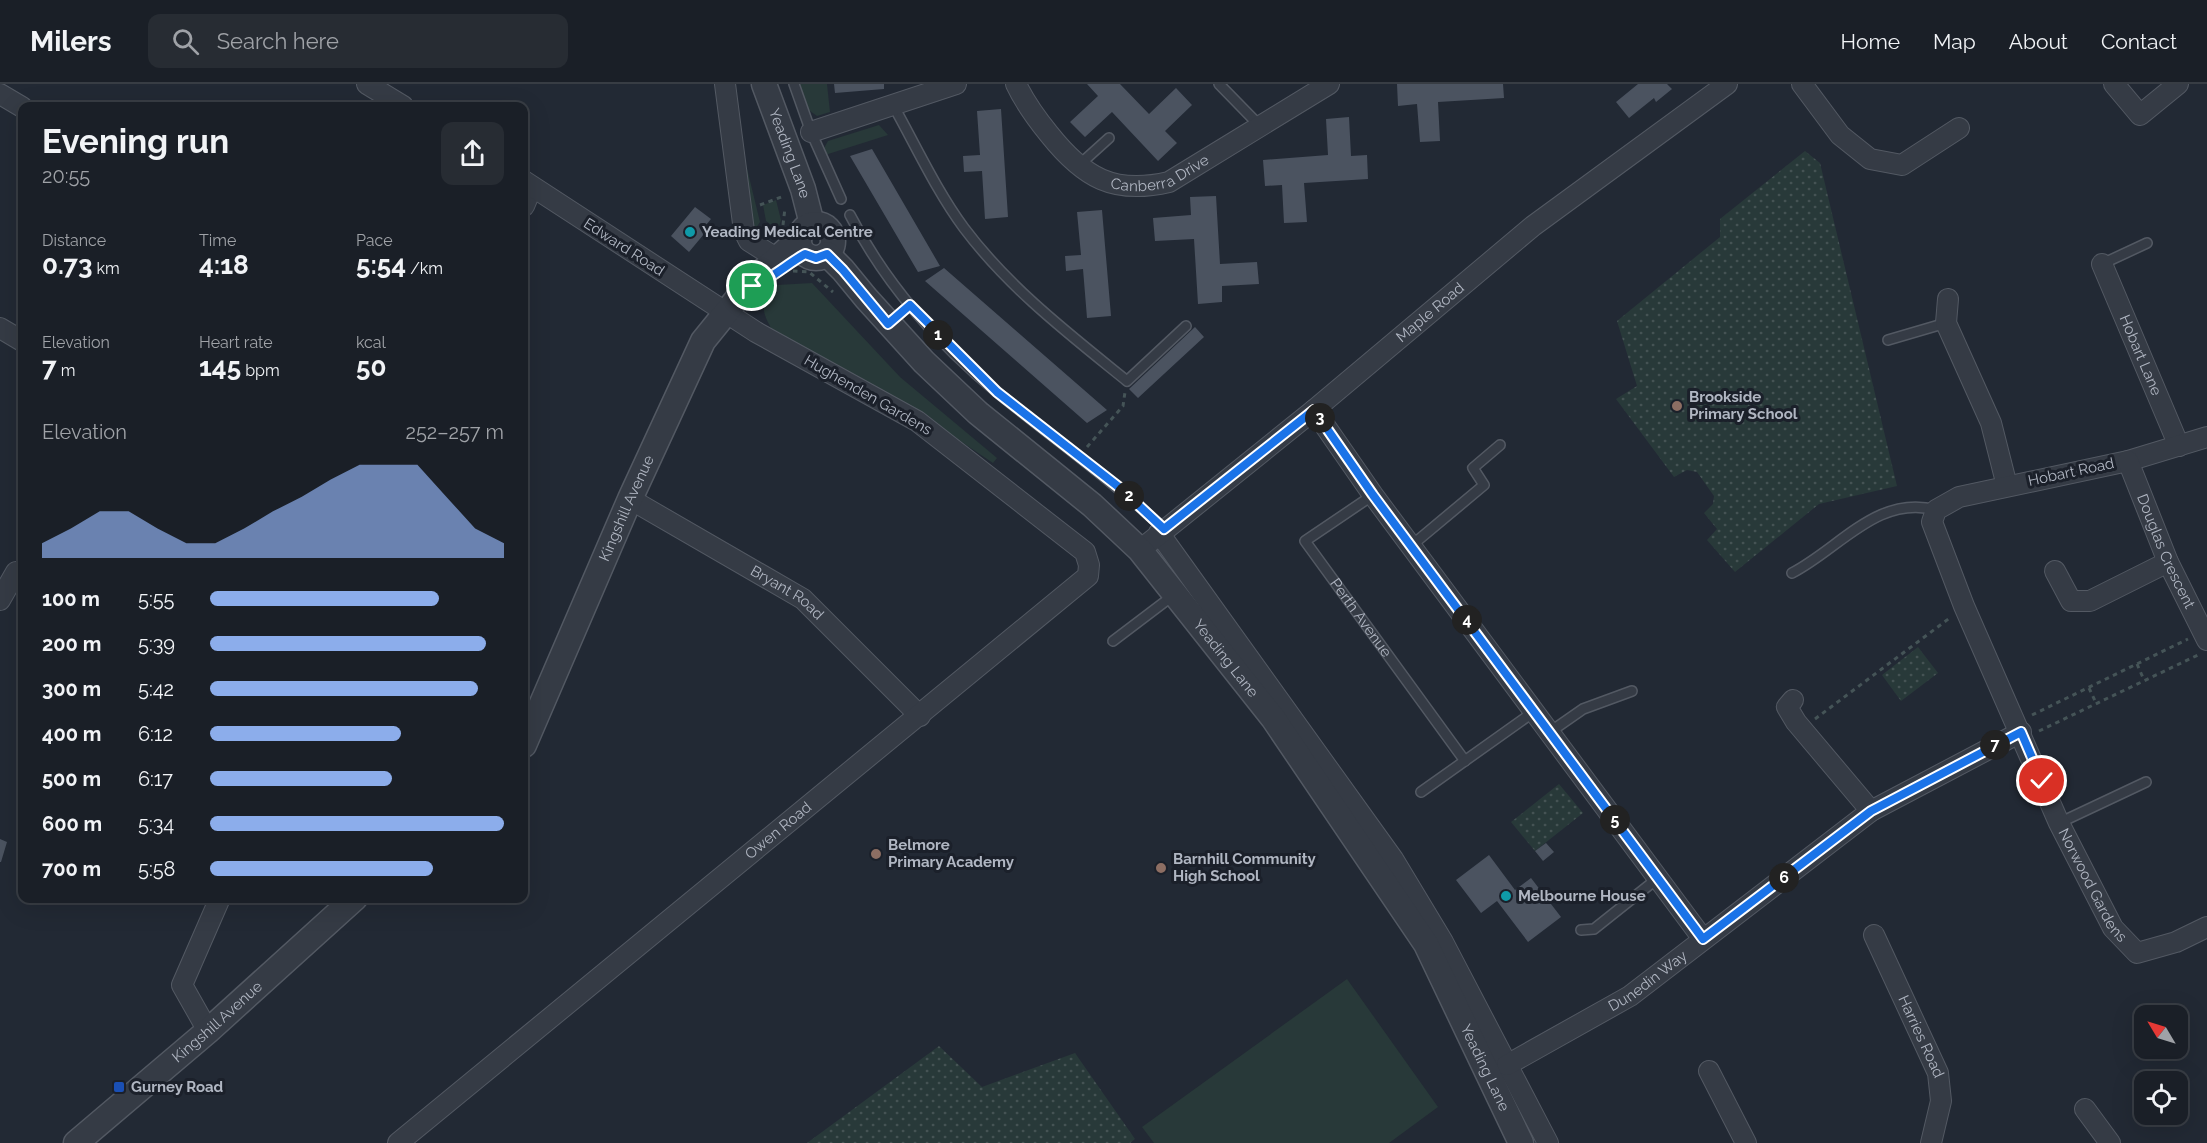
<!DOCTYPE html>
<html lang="en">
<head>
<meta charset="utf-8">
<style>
  :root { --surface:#1a1f27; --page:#272c33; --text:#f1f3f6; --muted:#9fa2a7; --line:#383d44; --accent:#8cadeb }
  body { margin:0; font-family:Raleway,sans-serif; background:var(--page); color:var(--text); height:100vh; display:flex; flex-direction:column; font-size:22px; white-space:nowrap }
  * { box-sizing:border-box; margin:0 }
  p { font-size:20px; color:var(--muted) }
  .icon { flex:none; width:33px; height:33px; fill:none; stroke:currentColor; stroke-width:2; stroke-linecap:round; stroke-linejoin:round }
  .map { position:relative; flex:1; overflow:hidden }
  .details { position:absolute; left:18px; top:18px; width:510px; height:801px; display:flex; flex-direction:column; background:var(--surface); border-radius:12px; box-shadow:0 6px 24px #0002,0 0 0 2px var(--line) }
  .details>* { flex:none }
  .needle { width:39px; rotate:308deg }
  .fabs { position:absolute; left:2134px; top:921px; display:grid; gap:12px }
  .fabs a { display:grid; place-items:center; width:54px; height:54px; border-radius:12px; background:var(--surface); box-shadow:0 6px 24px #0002,0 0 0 2px var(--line); font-size:30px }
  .pin { position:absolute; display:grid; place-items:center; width:51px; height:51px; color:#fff; margin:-26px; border:3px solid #fff; border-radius:50%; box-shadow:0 2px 6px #0007 }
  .km { position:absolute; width:30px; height:30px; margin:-15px; border-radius:50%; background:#222; color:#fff; font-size:16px; line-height:30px; text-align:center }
  .round { display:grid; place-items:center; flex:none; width:63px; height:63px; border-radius:12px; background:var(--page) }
  .headline { display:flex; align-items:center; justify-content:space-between; height:102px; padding:0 24px }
  h1 { font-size:33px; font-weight:700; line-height:45px }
  .figures { display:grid; grid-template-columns:repeat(3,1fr); gap:9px; height:102px; padding:6px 24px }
  .figures div { display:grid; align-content:center }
  .figures b { font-size:26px; font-weight:700 }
  .figures small { font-size:16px; font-weight:400 }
  .figures p { font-size:16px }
  .chart { height:168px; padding:12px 24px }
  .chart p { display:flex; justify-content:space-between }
  .chart svg { width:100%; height:108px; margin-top:6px; fill:var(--accent); opacity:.7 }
  ul { padding:0 24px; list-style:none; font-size:20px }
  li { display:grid; grid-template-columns:96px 72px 1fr; align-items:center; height:45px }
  li i { height:15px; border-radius:8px; background:var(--accent) }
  header { display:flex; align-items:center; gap:36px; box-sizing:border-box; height:84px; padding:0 30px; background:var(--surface); border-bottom:2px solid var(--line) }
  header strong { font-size:28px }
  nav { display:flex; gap:33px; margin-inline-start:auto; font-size:21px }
  .search { width:420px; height:54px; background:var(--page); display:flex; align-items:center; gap:15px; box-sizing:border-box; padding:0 21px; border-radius:12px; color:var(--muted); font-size:22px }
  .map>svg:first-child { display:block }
  .grass { fill:#283939 }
  .park { fill:url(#park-dots) }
  .building { fill:#4b5360 }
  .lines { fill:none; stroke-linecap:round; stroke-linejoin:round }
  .service-casing { stroke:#535963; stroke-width:12 }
  .minor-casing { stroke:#535963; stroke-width:22 }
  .tertiary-casing { stroke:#535963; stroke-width:27 }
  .path { stroke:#455457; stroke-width:3; stroke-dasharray:4.5 4.5; stroke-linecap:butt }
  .service { stroke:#353b45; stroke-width:9 }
  .minor { stroke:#353b45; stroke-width:20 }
  .tertiary { stroke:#353b45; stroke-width:24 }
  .route-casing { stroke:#fff; stroke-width:12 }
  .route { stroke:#1a73e8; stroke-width:8 }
  .culture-dot { fill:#0f9aa8; stroke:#1b202a; stroke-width:2 }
  .education-dot { fill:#8d6e63; stroke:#1b202a; stroke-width:2 }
  .transit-dot { fill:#1a4fb4; stroke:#1b202a; stroke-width:2 }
  .labels { text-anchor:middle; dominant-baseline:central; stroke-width:6; stroke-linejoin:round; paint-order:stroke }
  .street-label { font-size:15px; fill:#b0b6c2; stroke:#1b202a }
  .poi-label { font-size:15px; font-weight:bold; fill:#b0b6c2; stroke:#1b202a; text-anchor:start }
</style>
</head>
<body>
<header>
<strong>Milers</strong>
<div class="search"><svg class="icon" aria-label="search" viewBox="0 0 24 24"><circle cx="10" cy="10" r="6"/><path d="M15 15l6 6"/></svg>Search here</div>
<nav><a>Home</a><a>Map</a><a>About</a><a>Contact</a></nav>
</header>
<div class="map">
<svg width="2207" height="1059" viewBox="0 0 2207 1059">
  <defs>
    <pattern id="park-dots" width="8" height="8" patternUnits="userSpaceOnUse" patternTransform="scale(1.5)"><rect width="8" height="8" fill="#283939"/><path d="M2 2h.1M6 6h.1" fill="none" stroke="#455354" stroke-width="1.8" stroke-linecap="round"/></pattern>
  </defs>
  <rect width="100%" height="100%" fill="#222934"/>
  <!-- grass -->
  <path class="grass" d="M800,0H827L830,28L817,32L806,24Z
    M879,41L888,51L825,71L823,66L828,57Z
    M743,68L760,138L752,150Z
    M776,116L781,136L778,146L766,137L763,121Z
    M812,199L900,293L997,374L993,379L911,324L771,244C760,224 761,218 777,201Z
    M1347,895L1438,1023L1389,1059H1154L1142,1043Z"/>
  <!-- park -->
  <path class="park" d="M1805,67L1820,79L1897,402L1819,420L1735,488L1707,456L1717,445L1704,429L1713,420L1714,412L1697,388L1687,386L1674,393L1616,315L1637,302L1617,237L1720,153V135Z
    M1918,563L1938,589L1901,617L1882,591Z
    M1559,700L1583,729L1535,767L1511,738Z
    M939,962L982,1003L1075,969L1135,1055L1130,1059H807Z"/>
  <!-- building -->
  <path class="building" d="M834,0H884V5L835,9Z
    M1087,0H1120L1149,30L1176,4L1192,21L1165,47L1177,59L1158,77L1112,28L1085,53L1070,38L1098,12Z
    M1397,0H1503L1504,14L1438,18L1440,57L1420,58L1417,20L1398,22Z
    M1638,0H1667L1672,5L1656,18L1654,14L1629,34L1616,18Z
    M1001,25L1008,133L985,135L982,87L964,88L963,72L980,71L977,27Z
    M1349,33L1351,72L1367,71L1368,95L1304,99L1307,138L1284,139L1282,101L1265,102L1263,76L1328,71L1326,35Z
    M872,65L940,182L918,188L850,72Z
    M1216,112L1220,180L1257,178L1259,200L1222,202V218L1198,220L1194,155L1155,157L1153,134L1191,131L1190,113Z
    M695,123L711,135L706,141L709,144L689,168L671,152Z
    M1102,126L1111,232L1087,234L1083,185L1066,187L1065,172L1081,171L1077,128Z
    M944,184L1107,326L1087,339L925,197Z
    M1195,243L1204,253L1138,314L1129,305Z
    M0,755L7,758L1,778H0Z
    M1546,759L1554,768L1543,777L1535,767Z
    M1489,771L1515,806L1531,794L1561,833L1528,858L1497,817L1481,829L1456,796Z"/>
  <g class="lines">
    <!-- service casing -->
    <g class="service-casing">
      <g id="service">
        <path d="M794,0L811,48L841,115"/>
        <path d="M1219,0L1260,42"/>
        <path d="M893,21C916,62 936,106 964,144C1009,204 1069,250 1127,297L1186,242"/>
        <path d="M1078,82L1109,54"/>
        <path d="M850,131C885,199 939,261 998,309C1054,355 1111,395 1164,445"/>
        <path d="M2102,180L2147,159"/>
        <path d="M889,239L910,221"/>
        <path d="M1888,256L1946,239"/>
        <path id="s1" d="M1373,411L1305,457L1465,677"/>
        <path d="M1411,462L1484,401L1473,384L1500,361"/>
        <path d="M1792,489C1839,465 1878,410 1936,426"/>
        <path d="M1113,557L1175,510"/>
        <path d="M1550,648L1583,625L1632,607"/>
        <path d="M1421,708L1535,627"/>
        <path d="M2059,739L2146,698"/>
        <path d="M1581,846L1594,845L1658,794"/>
      </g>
    </g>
    <!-- minor casing -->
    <g class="minor-casing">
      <g id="minor">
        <path d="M367,0L403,22"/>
        <path d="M725,0L744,147L749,157L776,174"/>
        <path id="s2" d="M1016,0C1025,19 1036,34 1049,50C1084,94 1114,111 1169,98L1329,0"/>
        <path d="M1802,0L1840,51L1870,75L1902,81L1959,44"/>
        <path d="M2114,0L2140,31L2178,0"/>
        <path d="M0,10L22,23"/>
        <path d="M811,48L956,0"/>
        <path d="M524,122L532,103"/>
        <path id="s3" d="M2102,180L2179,362"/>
        <path d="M1948,215L1946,239L1991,339L2007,402"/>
        <path d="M0,244L22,257"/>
        <path d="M1314,326L1373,411L1703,855"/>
        <path id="s4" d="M2207,353L2128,377L1959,413L1936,426L1932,438L1964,522L2059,739L2113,844L2137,869L2176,858L2207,843"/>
        <path id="s5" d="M2128,377L2168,478L2207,556"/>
        <path id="s6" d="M630,415L803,515L920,632"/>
        <path d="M1159,449L1393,775L1443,858L1548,1059"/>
        <path id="s7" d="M1140,466L1314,326L1533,142L1727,0"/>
        <path d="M2055,487L2071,517H2090L2168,478"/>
        <path d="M0,516L16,488"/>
        <path d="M1793,616L1787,623L1796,638L1871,727"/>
        <path id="s8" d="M1874,851L1938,989L1941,1017L1931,1059"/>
        <path d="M208,947L182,901L220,814"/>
        <path id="s9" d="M1507,981L1630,912L1871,727L2021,648"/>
        <path d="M1709,987L1746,1059"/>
        <path d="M2085,1025L2110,1059"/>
        <path id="s10" d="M398,1059L1088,492L1089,481L1085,468L917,337L756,248L524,97"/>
      </g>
    </g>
    <!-- tertiary casing -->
    <g class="tertiary-casing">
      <g id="tertiary">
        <path id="s11" d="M764,0L803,105L812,140"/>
        <circle cx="816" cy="157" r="17"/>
        <path id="s12" d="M827,170L843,186L866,214L924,278L978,329L1092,421L1140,466L1273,634L1426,860L1521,1059"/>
        <path id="s13" d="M524,661L630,415L703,257L737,215L751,203L756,193L799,155"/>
        <path id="s14" d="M76,1059L208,947L355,814"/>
      </g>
    </g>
    <!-- path -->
    <path class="path" d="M760,121L784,112
      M783,141L785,124
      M793,187L809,188L833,208
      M1087,363L1123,322L1125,308
      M2137,580L2144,596
      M2089,604L2096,619
      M2032,631L2188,555
      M1815,635L1951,533
      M2039,647L2198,571"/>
    <!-- service -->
    <use href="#service" class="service"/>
    <!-- minor -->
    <use href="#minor" class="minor"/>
    <!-- tertiary -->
    <use href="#tertiary" class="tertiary"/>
  </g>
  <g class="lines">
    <!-- route casing -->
    <g class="route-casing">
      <path id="route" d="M752,202C764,200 790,178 805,170L816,174L827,170L843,186L888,240L910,221L997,308L1120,404L1164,445L1314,326L1373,411L1703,855L1871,727L2021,648L2042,697"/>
    </g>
    <!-- route -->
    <use href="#route" class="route"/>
  </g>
  <!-- markers -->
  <g class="culture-dot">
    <circle cx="690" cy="148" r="6"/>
    <circle cx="1506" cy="812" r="6"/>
  </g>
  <g class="education-dot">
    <circle cx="1677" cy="322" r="6"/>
    <circle cx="876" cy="770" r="6"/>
    <circle cx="1161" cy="784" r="6"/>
  </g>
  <rect class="transit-dot" x="113" y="997" width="12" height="12" rx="3"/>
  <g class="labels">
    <!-- street labels -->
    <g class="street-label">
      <text stroke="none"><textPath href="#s11" startOffset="74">Yeading Lane</textPath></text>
      <text stroke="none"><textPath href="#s2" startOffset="192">Canberra Drive</textPath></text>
      <text transform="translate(624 163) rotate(33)">Edward Road</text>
      <text stroke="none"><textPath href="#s7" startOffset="375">Maple Road</textPath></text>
      <text stroke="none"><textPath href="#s3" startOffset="99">Hobart Lane</textPath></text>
      <text transform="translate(868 311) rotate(30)">Hughenden Gardens</text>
      <text transform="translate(2071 388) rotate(-12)">Hobart Road</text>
      <text stroke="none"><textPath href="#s13" startOffset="258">Kingshill Avenue</textPath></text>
      <text stroke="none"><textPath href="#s5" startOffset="98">Douglas Crescent</textPath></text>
      <text stroke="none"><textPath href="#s6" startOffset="183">Bryant Road</textPath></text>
      <text stroke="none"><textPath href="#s1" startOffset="177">Perth Avenue</textPath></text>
      <text stroke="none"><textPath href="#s12" startOffset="570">Yeading Lane</textPath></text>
      <text stroke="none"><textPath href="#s10" startOffset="492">Owen Road</textPath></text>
      <text stroke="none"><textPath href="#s4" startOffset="692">Norwood Gardens</textPath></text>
      <text stroke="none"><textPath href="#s9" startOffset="164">Dunedin Way</textPath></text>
      <text stroke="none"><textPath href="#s14" startOffset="186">Kingshill Avenue</textPath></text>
      <text stroke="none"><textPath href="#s8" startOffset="112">Harries Road</textPath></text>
      <text stroke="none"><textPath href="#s12" startOffset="1056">Yeading Lane</textPath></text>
    </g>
    <!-- poi labels -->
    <g class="poi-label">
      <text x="702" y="148">Yeading Medical Centre</text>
      <text x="1689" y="313">Brookside<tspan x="1689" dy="17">Primary School</tspan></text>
      <text x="888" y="761">Belmore<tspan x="888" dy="17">Primary Academy</tspan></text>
      <text x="1173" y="775">Barnhill Community<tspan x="1173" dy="17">High School</tspan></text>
      <text x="1518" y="812">Melbourne House</text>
      <text x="131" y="1003">Gurney Road</text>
    </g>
  </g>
</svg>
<div class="fabs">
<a><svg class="needle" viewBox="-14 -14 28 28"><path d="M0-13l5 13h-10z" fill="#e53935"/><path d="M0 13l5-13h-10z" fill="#9fa2a7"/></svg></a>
<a><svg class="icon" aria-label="locate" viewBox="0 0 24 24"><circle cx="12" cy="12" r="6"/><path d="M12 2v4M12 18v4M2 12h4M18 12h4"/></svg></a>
</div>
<div class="pin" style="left:752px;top:202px;background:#1e9e55"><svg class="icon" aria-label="arrive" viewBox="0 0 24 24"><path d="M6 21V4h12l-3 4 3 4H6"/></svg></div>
<div class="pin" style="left:2042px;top:697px;background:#d93025"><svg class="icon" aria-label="check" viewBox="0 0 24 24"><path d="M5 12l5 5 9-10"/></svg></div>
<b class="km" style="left:938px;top:251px">1</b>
<b class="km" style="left:1129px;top:412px">2</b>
<b class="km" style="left:1320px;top:334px">3</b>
<b class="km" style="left:1467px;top:536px">4</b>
<b class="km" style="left:1615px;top:736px">5</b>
<b class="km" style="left:1784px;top:794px">6</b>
<b class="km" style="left:1995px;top:661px">7</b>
<section class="details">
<div class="headline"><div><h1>Evening run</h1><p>20:55</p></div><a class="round"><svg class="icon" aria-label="share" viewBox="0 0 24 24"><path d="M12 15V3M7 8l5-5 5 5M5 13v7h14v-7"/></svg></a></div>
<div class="figures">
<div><p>Distance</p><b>0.73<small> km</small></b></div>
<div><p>Time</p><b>4:18</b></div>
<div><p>Pace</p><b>5:54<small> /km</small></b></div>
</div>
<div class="figures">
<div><p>Elevation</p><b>7<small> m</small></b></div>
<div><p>Heart rate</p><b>145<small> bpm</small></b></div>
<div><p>kcal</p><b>50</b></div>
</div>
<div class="chart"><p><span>Elevation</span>252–257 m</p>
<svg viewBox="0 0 160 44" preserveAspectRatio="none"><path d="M0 44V38L10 32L20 25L30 25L40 32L50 38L60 38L70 32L80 25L90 19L100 12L110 6L120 6L130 6L140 19L150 32L160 38V44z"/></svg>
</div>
<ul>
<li><b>100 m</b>5:55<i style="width:78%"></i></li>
<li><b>200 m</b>5:39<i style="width:94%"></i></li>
<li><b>300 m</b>5:42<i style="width:91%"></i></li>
<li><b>400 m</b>6:12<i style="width:65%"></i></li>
<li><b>500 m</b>6:17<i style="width:62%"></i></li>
<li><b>600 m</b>5:34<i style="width:100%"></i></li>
<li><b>700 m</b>5:58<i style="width:76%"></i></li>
</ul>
</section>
</div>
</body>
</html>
